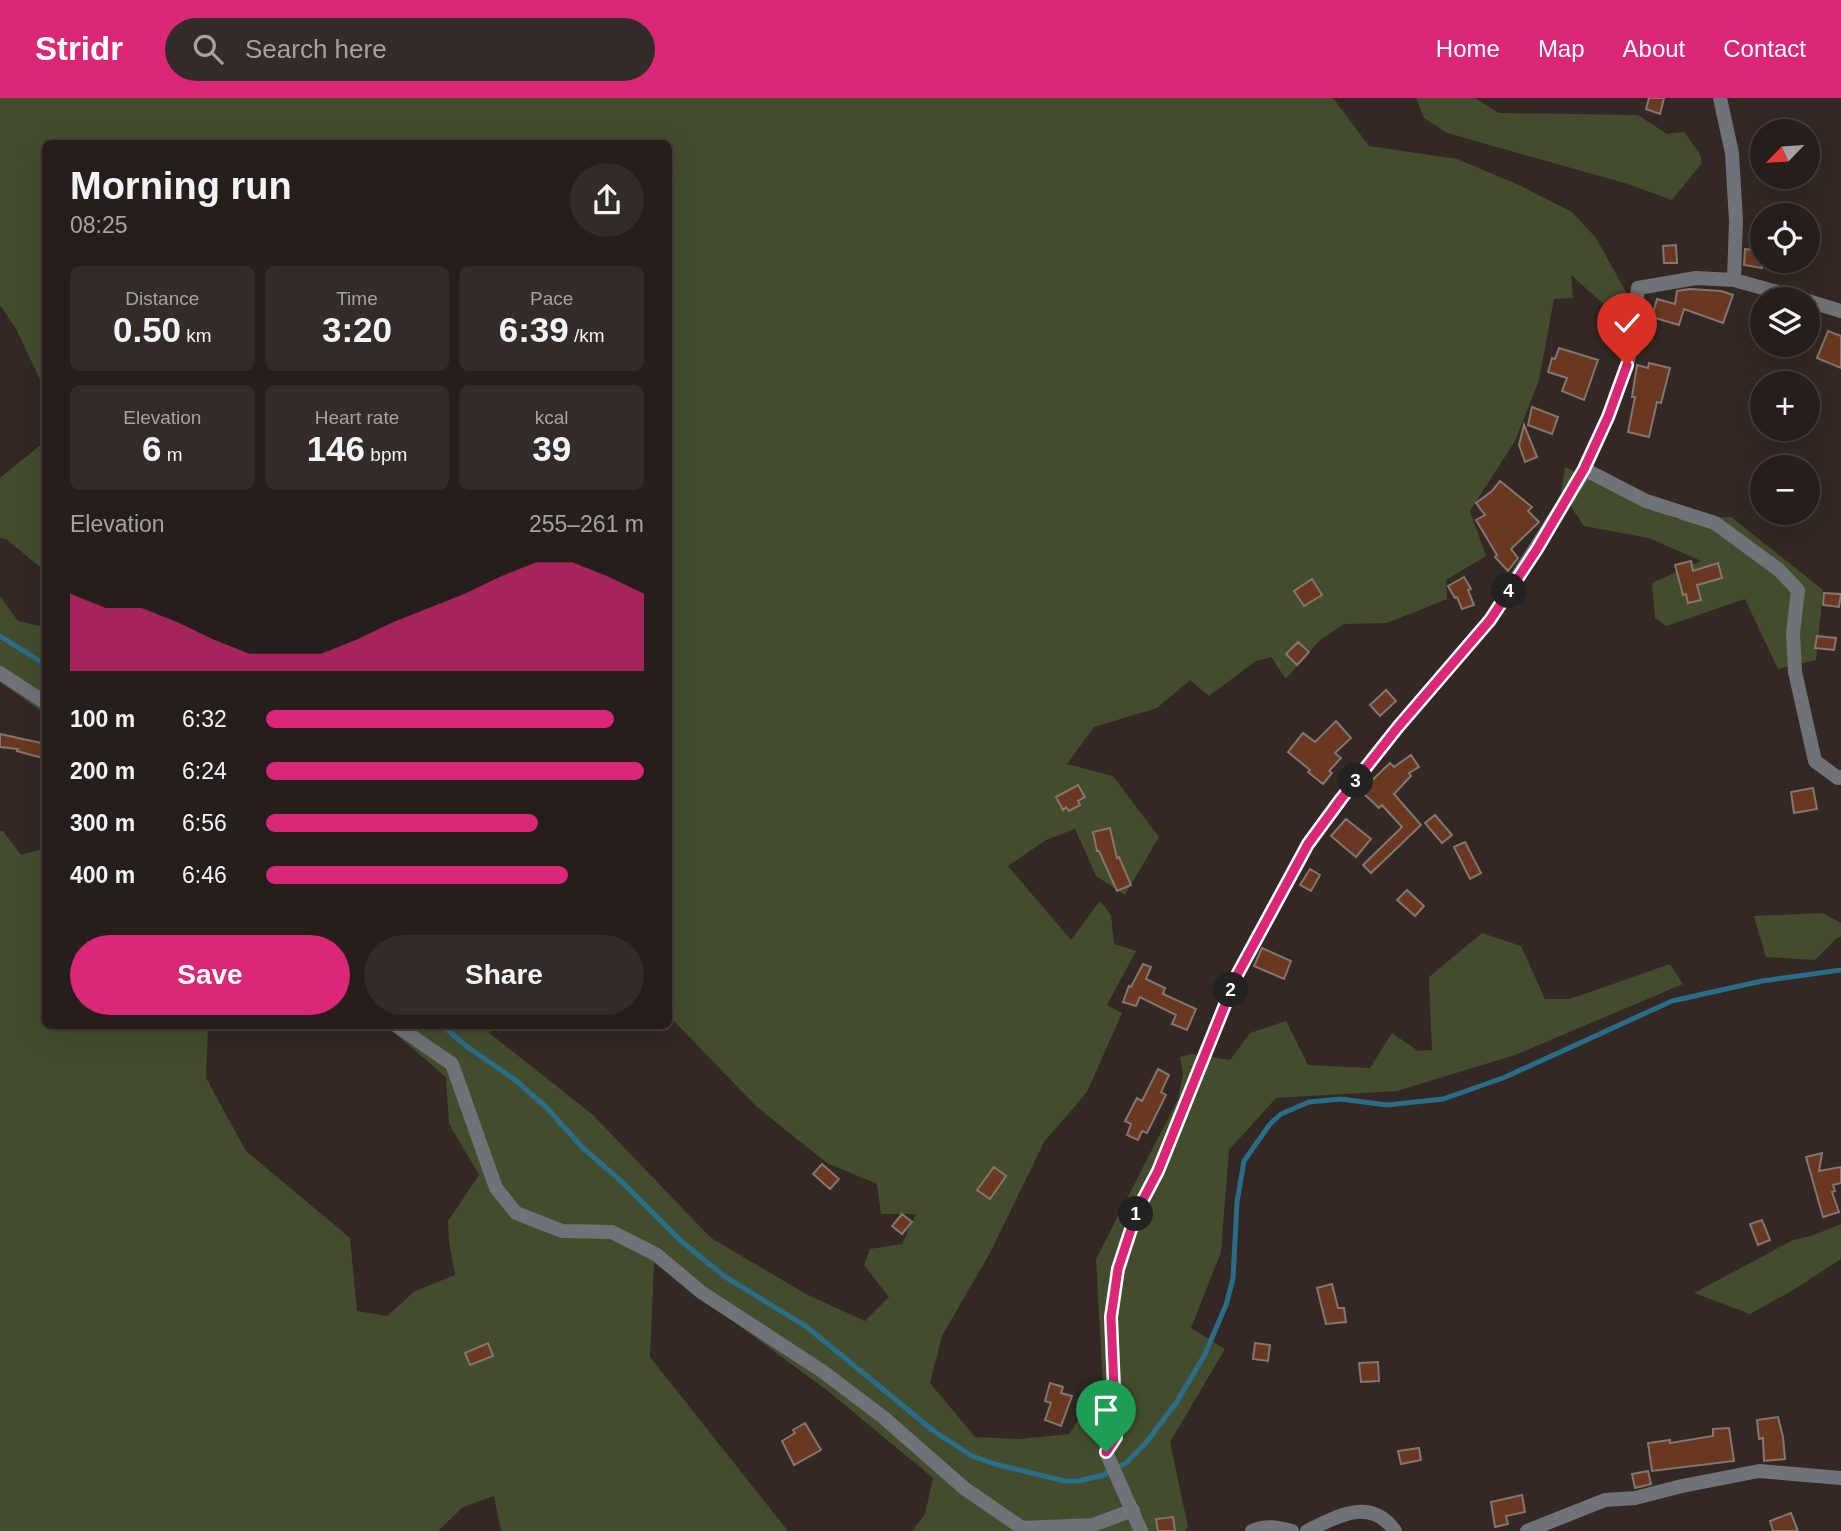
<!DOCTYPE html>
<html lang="en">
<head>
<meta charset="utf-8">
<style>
  :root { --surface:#261e1a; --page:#322b27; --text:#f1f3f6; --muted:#a4a2a2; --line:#423c39; --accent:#db2777 }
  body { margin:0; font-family:Helvetica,sans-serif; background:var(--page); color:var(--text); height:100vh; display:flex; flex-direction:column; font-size:26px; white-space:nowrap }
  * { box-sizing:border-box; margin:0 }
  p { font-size:23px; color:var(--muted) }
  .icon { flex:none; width:38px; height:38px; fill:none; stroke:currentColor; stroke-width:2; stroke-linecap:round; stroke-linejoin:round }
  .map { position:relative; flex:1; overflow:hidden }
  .side { position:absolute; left:42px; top:42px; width:630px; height:889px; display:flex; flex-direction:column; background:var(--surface); border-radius:10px; box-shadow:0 7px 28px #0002,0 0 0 2px var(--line) }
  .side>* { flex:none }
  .needle { width:46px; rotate:245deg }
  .controls { position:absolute; left:1750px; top:21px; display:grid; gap:14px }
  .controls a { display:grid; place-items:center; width:70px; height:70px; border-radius:50%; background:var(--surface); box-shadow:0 7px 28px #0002,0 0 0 2px var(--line); font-size:35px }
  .pin { position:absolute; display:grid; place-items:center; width:60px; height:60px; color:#fff; margin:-72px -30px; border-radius:50% 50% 50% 0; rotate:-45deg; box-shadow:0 0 7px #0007 }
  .pin .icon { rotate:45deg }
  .km { position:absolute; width:35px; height:35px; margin:-18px; border-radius:50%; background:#222; color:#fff; font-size:19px; line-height:35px; text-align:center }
  .round { display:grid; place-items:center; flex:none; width:74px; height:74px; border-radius:37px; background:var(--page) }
  .head { display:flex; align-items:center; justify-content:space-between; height:119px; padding:0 28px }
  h1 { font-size:38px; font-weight:700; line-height:52px }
  .metrics { display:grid; grid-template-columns:repeat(3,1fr); gap:10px; height:119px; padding:7px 28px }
  .metrics div { display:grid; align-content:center; border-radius:10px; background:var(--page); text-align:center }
  .metrics b { font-size:35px; font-weight:700 }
  .metrics small { font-size:19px; font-weight:400 }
  .metrics p { font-size:19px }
  .chart { height:196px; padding:14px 28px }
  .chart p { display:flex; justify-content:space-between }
  .chart svg { width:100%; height:126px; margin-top:7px; fill:var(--accent); opacity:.7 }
  .button { display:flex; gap:14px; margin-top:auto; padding:14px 28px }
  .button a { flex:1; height:80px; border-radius:42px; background:var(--accent); color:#fff; font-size:28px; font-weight:700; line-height:80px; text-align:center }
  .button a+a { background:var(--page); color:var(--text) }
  ul { padding:0 28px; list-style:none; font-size:23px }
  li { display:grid; grid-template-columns:112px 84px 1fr; align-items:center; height:52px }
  li i { height:18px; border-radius:9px; background:var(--accent) }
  header { display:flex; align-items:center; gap:42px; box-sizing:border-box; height:98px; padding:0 35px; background:var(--accent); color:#fff }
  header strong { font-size:33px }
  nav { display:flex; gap:38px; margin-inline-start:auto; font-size:24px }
  .search { width:490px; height:63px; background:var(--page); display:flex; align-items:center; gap:18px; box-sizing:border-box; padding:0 24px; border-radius:38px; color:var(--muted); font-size:26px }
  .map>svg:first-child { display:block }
  .green { fill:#434d2e }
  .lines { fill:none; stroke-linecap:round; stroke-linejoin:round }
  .stream { stroke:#296d89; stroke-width:5 }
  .building { fill:#6a3821; stroke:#83756f; stroke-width:2 }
  .minor { stroke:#6f7277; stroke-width:14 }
  .route-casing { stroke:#fff; stroke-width:14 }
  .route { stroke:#db2777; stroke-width:9 }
</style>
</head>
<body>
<header>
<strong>Stridr</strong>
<div class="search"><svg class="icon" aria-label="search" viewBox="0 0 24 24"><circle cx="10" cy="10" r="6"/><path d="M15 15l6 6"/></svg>Search here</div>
<nav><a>Home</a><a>Map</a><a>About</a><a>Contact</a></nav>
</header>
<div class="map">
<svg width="1841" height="1433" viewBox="0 0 1841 1433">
  <rect width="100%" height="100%" fill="#332823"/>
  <!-- green -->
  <path class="green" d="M0,0H1333L1369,48L1457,61L1519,87L1572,114L1596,140L1626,194L1615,216L1571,177L1573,200L1554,201L1539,282L1515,343L1470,413L1486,458L1446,482L1447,501L1387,525L1344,526L1319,543L1286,581L1271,559L1256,563L1209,598L1190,582L1157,610L1094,629L1067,666L1113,678L1159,739L1125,797L1096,778L1075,731L1046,742L1008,768L1071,842L1100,803L1111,817L1114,846L1136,853L1107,907L1122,915L1087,994L1044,1044L991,1153L942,1238L930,1285L975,1339L1020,1341L1069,1336L1103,1285L1096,1161L1178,1001L1183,976L1180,959L1192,956L1230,962L1250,935L1286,923L1308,967L1370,970L1392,935L1418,953L1432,952L1429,879L1482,835L1521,848L1545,901H1570L1670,866L1683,886L1515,957L1397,993L1276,1000L1229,1052L1221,1154L1191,1230L1225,1251L1170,1344L1188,1429L1185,1433H912L925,1416L933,1380L828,1293L654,1165L650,1259L788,1433H501L494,1398L463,1409L438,1433H0V733H3L21,757L45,750L46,928H208L206,980L246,1053L350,1140L357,1213L387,1218L415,1193L455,1177L449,1144L448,1123L479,1077L449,1026L446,979L386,928H525L488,934L593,1017L711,1140L806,1196L865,1223L889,1199L864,1167L870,1151L902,1146L916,1116H881L877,1086L827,1065L757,1009L673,922L669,921L668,46H46L45,292L16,231L0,207Z
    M1416,0H1475L1499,15L1638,17L1667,36L1684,34L1700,56L1702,65L1672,102L1628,86L1447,35L1424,20Z
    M43,345H46L45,473L6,441L0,440V380Z
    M1565,369L1676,421L1731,419L1823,492L1816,562L1778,571L1745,501L1666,528L1655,520L1652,485L1701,463L1649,440L1584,428L1561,394Z
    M0,498L18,523L45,529V616L0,584Z
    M1822,815L1841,825V839H1838L1815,862L1766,859L1754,818Z
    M1841,1126V1161L1795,1191L1750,1216L1694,1195L1793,1142L1811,1138Z"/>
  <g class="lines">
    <!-- stream -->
    <path class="stream" d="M0,538L46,567
      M443,928L466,948L514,981L545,1008L582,1049L623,1085L681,1143L724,1178L807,1229L935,1334L972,1358L998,1367L1065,1383H1078L1104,1377L1113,1370L1125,1366L1145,1346L1176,1305L1204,1258L1226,1207L1233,1181L1237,1104L1244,1063L1270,1026L1281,1016L1309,1004L1341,1001L1387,1007L1443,1001L1503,980L1672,903L1762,883L1841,872"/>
  </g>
  <!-- building -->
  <path class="building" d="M1649,0H1664L1660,16L1646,11Z
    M1676,147L1677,165H1664L1663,148Z
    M1745,151L1762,153V170L1744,167Z
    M1690,191L1721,193L1733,197L1723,225L1684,211L1679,227L1652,219L1657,201L1675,206L1677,193Z
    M1828,233L1841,238V270L1817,260Z
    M1559,250L1598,262L1584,302L1562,293L1567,280L1548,274L1552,260L1555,261Z
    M1649,265L1670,270L1661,305L1657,304L1649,339L1628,334L1635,299H1632L1637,267L1648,270Z
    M1532,309L1558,319L1552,336L1528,327Z
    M1524,327L1537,359L1525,364L1519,347Z
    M1500,383L1532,409L1528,413L1539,424L1511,451L1518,460L1508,473L1495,459L1497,457L1476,422L1485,417L1476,405L1492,393Z
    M1691,463L1693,473L1718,465L1722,480L1697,487L1701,502L1688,505L1686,496L1683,497L1675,467Z
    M1464,479L1471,491L1468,492L1474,507L1462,511L1457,499L1455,500L1448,488Z
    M1312,481L1322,497L1304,508L1294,493Z
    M1824,495L1841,496L1839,509L1823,507Z
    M1817,538L1836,540L1834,552L1815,550Z
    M1298,544L1309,554L1297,567L1286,556Z
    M1386,592L1396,603L1380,618L1370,607Z
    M1336,623L1351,640L1335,655L1341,660L1329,673L1332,675L1323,686L1308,674L1310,672L1288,654L1303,635L1315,644Z
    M0,636L46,646V661L17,653L18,651L0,649Z
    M1411,657L1419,669L1409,675L1411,678L1394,696L1421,727L1371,775L1363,767L1402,729L1382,707L1379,710L1361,693L1390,665L1394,669Z
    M1078,687L1085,699L1078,703L1080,707L1069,713L1066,709L1063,712L1056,699Z
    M1813,690L1817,711L1794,715L1791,694Z
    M1435,717L1452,737L1442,745L1425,725Z
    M1346,721L1371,741L1356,759L1331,738Z
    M1110,730L1117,760L1119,759L1131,787L1117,793L1099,753H1097L1093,734Z
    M1465,744L1481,775L1470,781L1454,749Z
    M1310,771L1320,777L1311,793L1300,787Z
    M1407,792L1424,808L1415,818L1397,802Z
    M1262,850L1291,863L1284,881L1254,868Z
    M1143,866L1151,869L1146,881L1165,890L1163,896L1196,911L1187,932L1172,926L1176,917L1140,899L1136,908L1123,904L1129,888L1131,889Z
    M1158,971L1169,977L1161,994L1166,997L1147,1035L1142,1033L1138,1042L1127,1037L1131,1026L1125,1023L1137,1000L1142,1003Z
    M1822,1055L1819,1073L1841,1069V1085L1833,1087L1835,1093L1832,1094L1839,1114L1823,1119L1806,1059Z
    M822,1066L839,1081L830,1091L813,1076Z
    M994,1069L1006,1078L990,1101L977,1092Z
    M902,1116L912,1124L902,1136L892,1128Z
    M1762,1122L1770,1142L1758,1147L1750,1126Z
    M1332,1186L1338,1210H1344L1346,1224L1326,1226L1317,1190Z
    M488,1245L493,1258L470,1267L465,1255Z
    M1255,1245L1270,1247L1268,1263L1253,1261Z
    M1378,1264L1379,1283L1361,1284L1359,1265Z
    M1050,1285L1063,1289L1061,1295L1072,1298L1061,1328L1045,1322L1051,1305L1045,1303Z
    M1778,1319L1783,1339L1785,1361L1764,1363L1763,1340L1759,1341L1757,1322Z
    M805,1325L821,1352L794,1367L782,1343L795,1335L793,1332Z
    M1729,1330L1734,1363L1652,1373L1648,1345L1670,1342V1345L1713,1338V1331Z
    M1419,1350L1421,1362L1401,1366L1398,1353Z
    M1648,1373L1651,1386L1635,1390L1632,1376Z
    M1522,1397L1525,1414L1506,1418L1508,1426L1495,1429L1491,1404Z
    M1791,1415L1798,1433H1773L1770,1423Z
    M1173,1419L1175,1433H1158L1156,1421Z"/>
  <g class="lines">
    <!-- minor -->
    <path class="minor" d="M1720,0L1732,55L1736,123L1734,182
      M1808,203L1841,213
      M1584,371L1646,403L1715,425L1779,472L1798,492L1793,535L1795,574L1815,663L1838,680L1841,679
      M0,575L46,605
      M397,928L452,966L496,1090L516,1115L562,1133L612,1134L657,1157L701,1194L822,1273L883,1319L964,1390L1022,1430L1093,1427L1133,1412
      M1141,1433L1106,1354L1116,1339L1111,1219L1118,1171L1137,1113L1158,1073L1237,877L1308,746L1341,701L1398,629L1490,522L1580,380L1608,319L1627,267L1635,226L1638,190L1696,180L1734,182L1802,201
      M1252,1433C1265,1427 1278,1429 1292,1433
      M1307,1433C1337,1419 1370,1398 1395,1433
      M1527,1433L1605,1402L1635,1400L1682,1388L1759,1373L1841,1380"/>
  </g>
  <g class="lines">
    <!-- route casing -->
    <g class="route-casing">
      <path id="route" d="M1106,1354L1116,1339L1111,1219L1118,1171L1137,1113L1158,1073L1237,877L1308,746L1341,701L1398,629L1490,522L1537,451L1584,371L1608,319L1627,267"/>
    </g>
    <!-- route -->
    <use href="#route" class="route"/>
  </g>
</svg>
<div class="controls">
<a><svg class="needle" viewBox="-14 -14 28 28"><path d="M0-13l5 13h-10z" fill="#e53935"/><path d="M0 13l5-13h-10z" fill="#a4a2a2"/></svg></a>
<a><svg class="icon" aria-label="locate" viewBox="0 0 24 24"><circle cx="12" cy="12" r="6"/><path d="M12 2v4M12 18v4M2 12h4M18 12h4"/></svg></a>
<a><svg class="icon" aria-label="layers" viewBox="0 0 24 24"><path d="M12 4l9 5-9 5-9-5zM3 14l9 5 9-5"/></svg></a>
<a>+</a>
<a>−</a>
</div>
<div class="pin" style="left:1106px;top:1354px;background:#1e9e55"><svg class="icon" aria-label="arrive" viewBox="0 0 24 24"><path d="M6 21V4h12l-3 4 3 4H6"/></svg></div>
<div class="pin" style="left:1627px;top:267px;background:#d93025"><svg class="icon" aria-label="check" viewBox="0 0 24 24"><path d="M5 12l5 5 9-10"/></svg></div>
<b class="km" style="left:1136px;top:1116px">1</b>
<b class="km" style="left:1231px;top:892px">2</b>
<b class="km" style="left:1356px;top:683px">3</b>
<b class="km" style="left:1509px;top:493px">4</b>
<section class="side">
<div class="head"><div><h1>Morning run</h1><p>08:25</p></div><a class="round"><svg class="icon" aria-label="share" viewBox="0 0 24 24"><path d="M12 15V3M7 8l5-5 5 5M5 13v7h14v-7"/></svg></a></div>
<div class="metrics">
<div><p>Distance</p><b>0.50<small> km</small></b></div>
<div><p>Time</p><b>3:20</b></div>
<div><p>Pace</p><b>6:39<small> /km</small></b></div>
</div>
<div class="metrics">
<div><p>Elevation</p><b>6<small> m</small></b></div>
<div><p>Heart rate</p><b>146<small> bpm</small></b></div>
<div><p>kcal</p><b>39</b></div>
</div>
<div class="chart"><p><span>Elevation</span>255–261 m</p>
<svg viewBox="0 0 160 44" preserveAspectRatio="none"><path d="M0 44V17L10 22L20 22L30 27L40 33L50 38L60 38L70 38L80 33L90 27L100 22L110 17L120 11L130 6L140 6L150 11L160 17V44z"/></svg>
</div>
<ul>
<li><b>100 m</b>6:32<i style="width:92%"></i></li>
<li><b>200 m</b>6:24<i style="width:100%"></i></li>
<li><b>300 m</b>6:56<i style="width:72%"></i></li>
<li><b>400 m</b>6:46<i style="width:80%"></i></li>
</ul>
<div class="button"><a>Save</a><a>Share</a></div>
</section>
</div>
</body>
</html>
